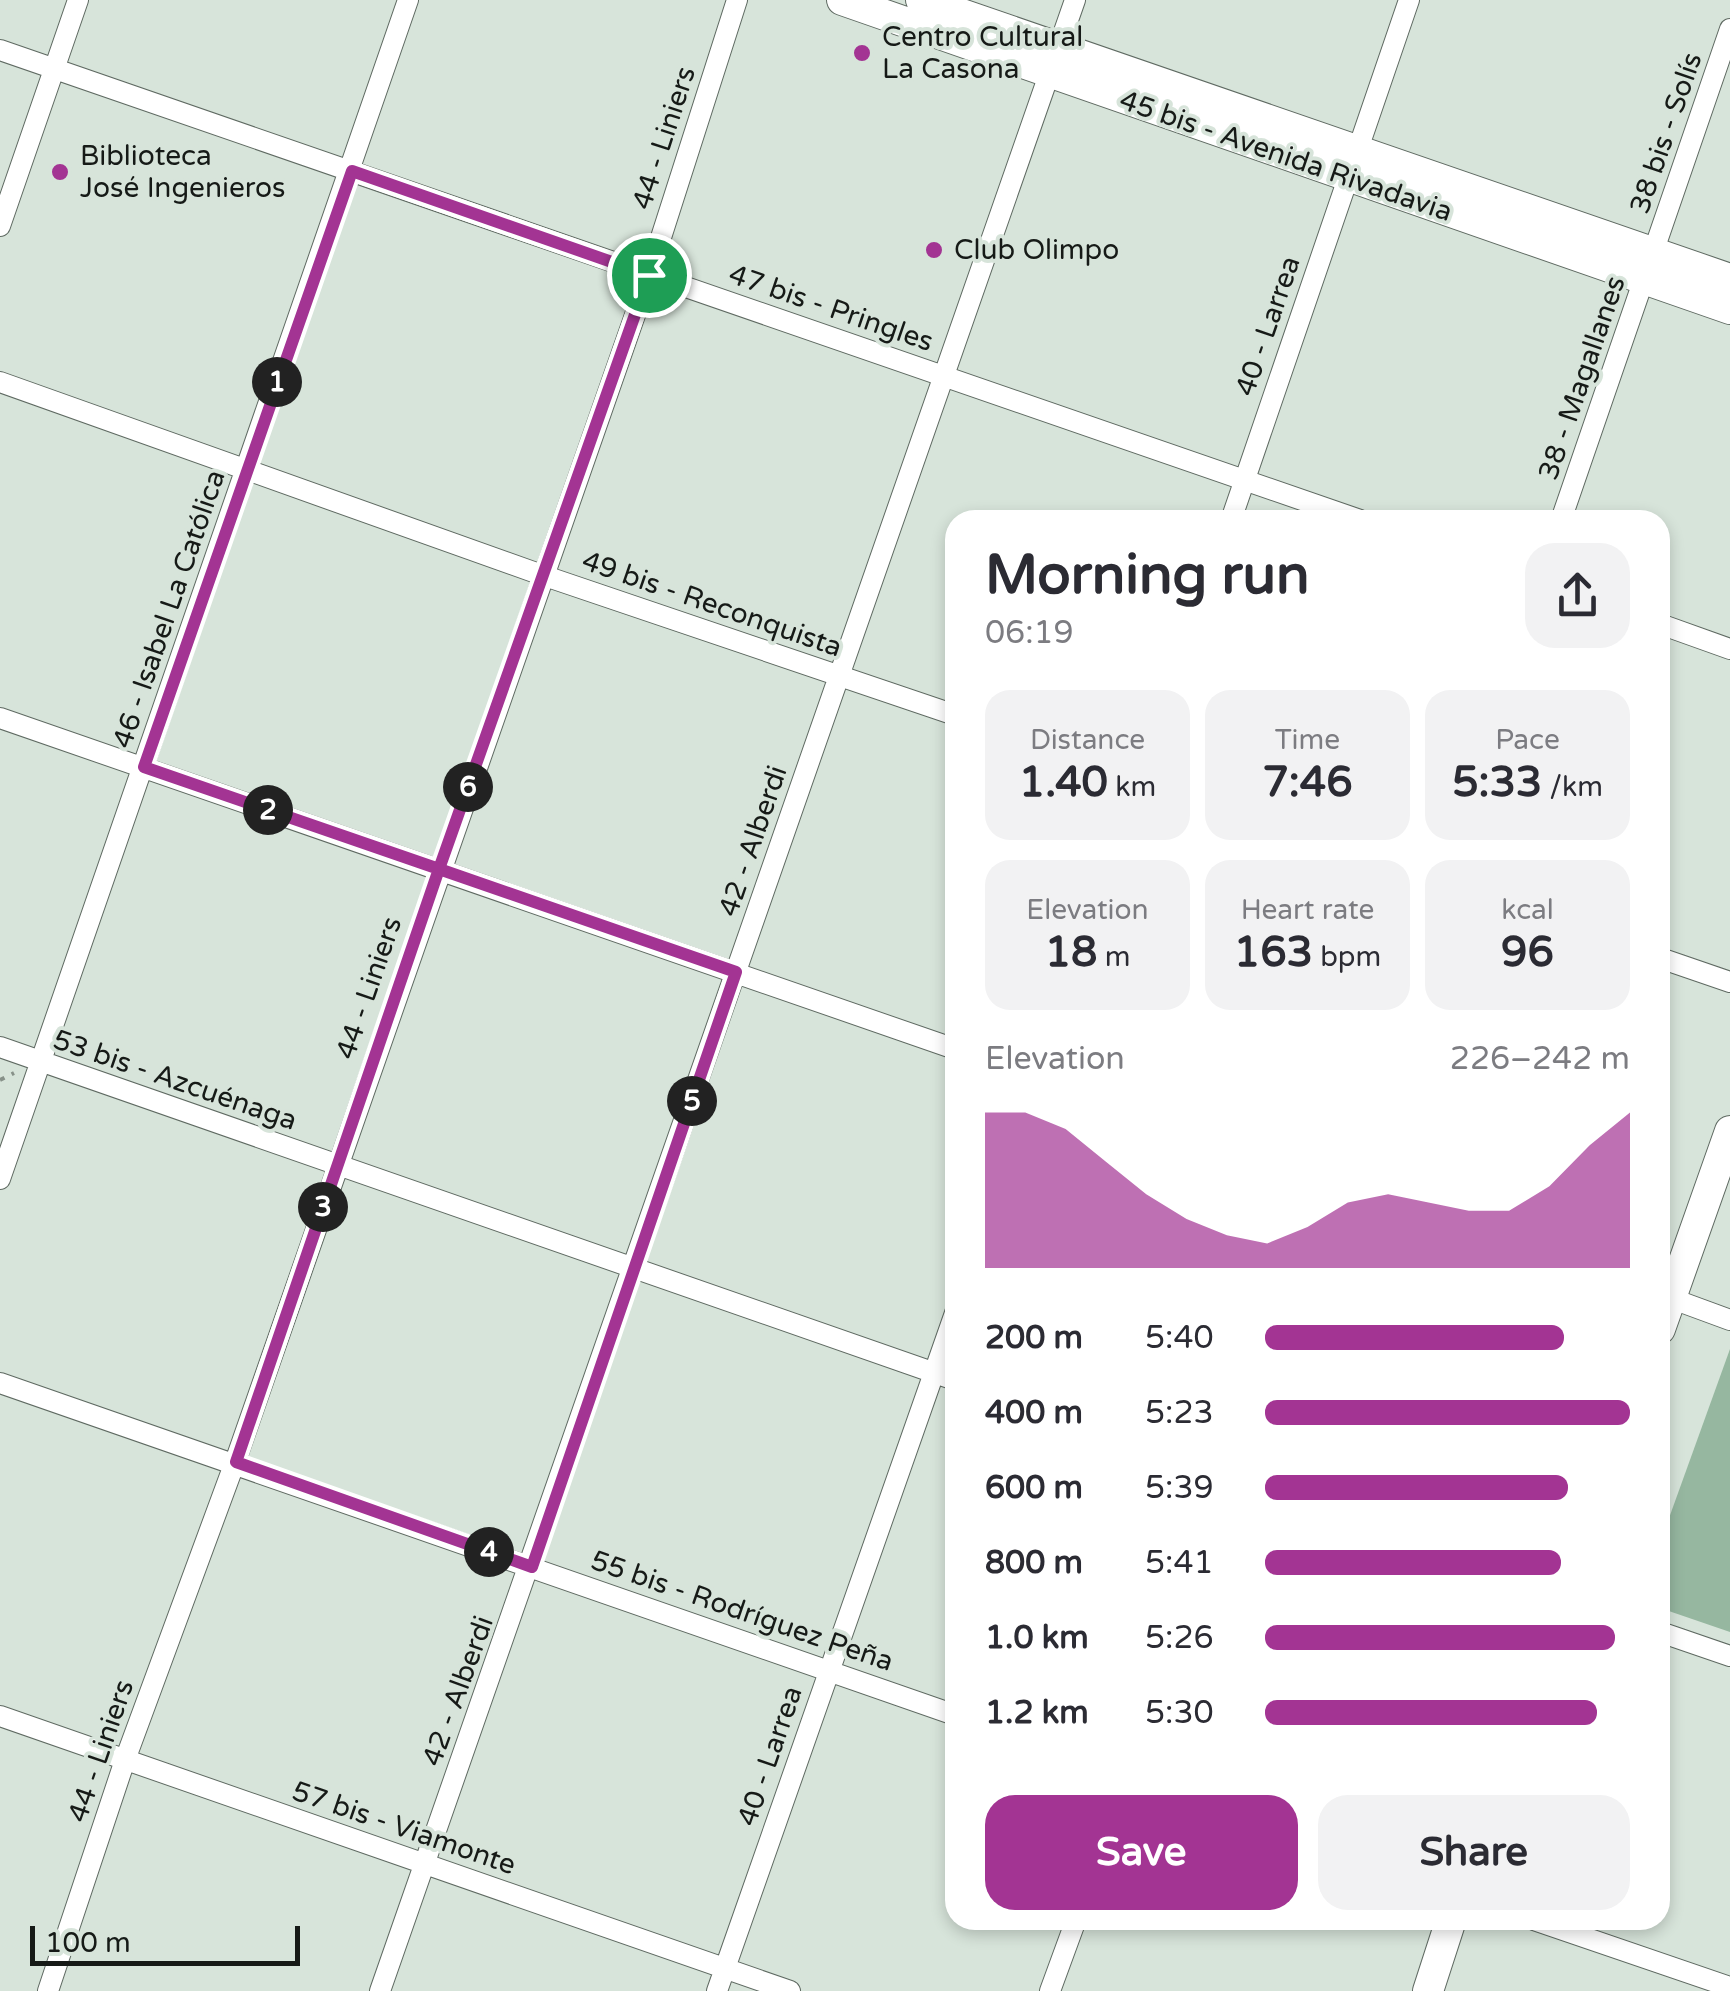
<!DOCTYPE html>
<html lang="en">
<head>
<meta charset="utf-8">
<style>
  :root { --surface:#fff; --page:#f2f2f3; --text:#2b2b33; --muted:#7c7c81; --accent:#a33493 }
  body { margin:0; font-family:"Varela Round",sans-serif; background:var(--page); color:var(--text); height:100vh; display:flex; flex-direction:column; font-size:38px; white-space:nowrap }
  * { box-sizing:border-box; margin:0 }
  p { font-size:32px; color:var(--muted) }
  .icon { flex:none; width:55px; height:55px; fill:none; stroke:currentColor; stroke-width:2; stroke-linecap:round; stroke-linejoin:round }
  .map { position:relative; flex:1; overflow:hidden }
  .drawer { position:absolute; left:945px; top:510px; width:725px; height:1420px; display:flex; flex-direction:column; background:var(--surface); border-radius:30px; box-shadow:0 5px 15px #0003 }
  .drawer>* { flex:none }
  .scale { position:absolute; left:30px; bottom:25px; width:270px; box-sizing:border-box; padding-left:10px; border:5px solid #161a17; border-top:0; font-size:28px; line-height:35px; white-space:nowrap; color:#161a17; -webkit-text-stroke:8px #d7e4da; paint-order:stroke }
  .pin { position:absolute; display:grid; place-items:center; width:85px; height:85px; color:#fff; margin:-42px; border:5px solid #fff; border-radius:50%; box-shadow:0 2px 10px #0007 }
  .km { position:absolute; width:50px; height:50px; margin:-25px; border-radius:50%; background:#222; color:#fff; font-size:28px; line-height:50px; text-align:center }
  .round { display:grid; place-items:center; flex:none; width:105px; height:105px; border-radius:30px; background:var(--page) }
  .head { display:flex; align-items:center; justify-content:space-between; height:170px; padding:0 40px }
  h1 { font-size:55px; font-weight:700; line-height:75px }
  .figures { display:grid; grid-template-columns:repeat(3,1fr); gap:15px; height:170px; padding:10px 40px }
  .figures div { display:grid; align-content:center; border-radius:25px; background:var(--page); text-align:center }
  .figures b { font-size:42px; font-weight:700 }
  .figures small { font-size:28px; font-weight:400 }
  .figures p { font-size:28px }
  .chart { height:280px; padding:20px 40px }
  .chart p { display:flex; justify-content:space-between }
  .chart svg { width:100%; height:180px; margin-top:10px; fill:var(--accent); opacity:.7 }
  .primary-button { display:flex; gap:20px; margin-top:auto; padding:20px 40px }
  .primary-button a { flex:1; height:115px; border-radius:30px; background:var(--accent); color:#fff; font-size:40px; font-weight:700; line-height:115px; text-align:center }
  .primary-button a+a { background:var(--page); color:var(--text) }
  ul { padding:0 40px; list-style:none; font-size:32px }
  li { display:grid; grid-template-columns:160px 120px 1fr; align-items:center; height:75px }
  li i { height:25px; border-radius:12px; background:var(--accent) }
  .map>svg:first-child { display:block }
  .green { fill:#96b7a0 }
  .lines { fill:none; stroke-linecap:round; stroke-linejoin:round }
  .minor-casing { stroke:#5f6a62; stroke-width:22 }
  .secondary-casing { stroke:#5f6a62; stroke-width:32 }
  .path { stroke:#879189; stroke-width:4; stroke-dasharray:5 8; stroke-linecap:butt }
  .minor { stroke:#fff; stroke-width:20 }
  .secondary { stroke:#fff; stroke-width:30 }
  .route-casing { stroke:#fff; stroke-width:20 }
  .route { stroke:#a33493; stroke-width:12 }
  .poi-dot { fill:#a33493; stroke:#d7e4da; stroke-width:4 }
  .labels { text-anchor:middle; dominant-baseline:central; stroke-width:8; stroke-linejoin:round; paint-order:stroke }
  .poi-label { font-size:28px; fill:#161a17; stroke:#d7e4da; text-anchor:start }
  .street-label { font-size:28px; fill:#161a17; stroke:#d7e4da }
</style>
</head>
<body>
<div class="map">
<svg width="1730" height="1991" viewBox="0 0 1730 1991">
  <rect width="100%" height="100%" fill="#d7e4da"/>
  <!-- green -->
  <path class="green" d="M1730,1349V1632L1660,1608V1543Z"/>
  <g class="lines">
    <!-- minor casing -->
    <g class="minor-casing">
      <path id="minor" d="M0,50L1360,520
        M0,226L78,0
        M0,382L542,575L955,715
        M1231,520L1409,0
        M1561,520L1730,29
        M1660,624L1730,649
        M0,718L955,1049
        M1660,958L1730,982
        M0,1047L955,1380
        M0,1179L408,0
        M1662,1295L1730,1320
        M0,1383L955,1715
        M1660,1632L1730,1656
        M0,1716L790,1991
        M1534,1920L1730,1987
        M48,1991L125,1760L235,1462L649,275L737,0
        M380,1991L1075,0
        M717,1991L955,1313
        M1050,1991L1076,1920"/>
    </g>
    <!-- secondary casing -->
    <g class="secondary-casing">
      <path id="secondary" d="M842,0L1730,309
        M921,0L1730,279
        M1660,1329L1730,1131
        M1428,1991L1451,1920"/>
    </g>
    <!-- path -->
    <path class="path" d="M0,1080L14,1073"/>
    <!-- minor -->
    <use href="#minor" class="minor"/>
    <!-- secondary -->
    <use href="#secondary" class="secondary"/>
  </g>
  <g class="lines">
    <!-- route casing -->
    <g class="route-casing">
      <path id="route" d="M649,275L352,171L144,767L439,869L236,1462L532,1567L736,972L439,869L649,275"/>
    </g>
    <!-- route -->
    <use href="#route" class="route"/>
  </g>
  <!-- markers -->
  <g class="poi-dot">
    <circle cx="862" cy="53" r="10"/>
    <circle cx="60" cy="172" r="10"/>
    <circle cx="934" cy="250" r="10"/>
  </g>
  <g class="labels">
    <!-- poi labels -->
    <g class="poi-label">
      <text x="882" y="37">Centro Cultural<tspan x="882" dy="32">La Casona</tspan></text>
      <text x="80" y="156">Biblioteca<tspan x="80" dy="32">José Ingenieros</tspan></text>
      <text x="954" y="250">Club Olimpo</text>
    </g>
    <!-- street labels -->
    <g class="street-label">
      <text transform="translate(1666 133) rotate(-71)">38 bis - Solís</text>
      <text transform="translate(664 138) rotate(-72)">44 - Liniers</text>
      <text transform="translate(1286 156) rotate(19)">45 bis - Avenida Rivadavia</text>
      <text transform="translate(831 308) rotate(19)">47 bis - Pringles</text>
      <text transform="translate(1268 326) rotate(-71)">40 - Larrea</text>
      <text transform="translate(1582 378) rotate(-71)">38 - Magallanes</text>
      <text transform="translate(712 604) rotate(19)">49 bis - Reconquista</text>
      <text transform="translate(169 609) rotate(-71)">46 - Isabel La Católica</text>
      <text transform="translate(753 841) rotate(-71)">42 - Alberdi</text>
      <text transform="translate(369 988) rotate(-71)">44 - Liniers</text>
      <text transform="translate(175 1080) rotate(19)">53 bis - Azcuénaga</text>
      <text transform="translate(742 1611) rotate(19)">55 bis - Rodríguez Peña</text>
      <text transform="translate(458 1691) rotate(-70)">42 - Alberdi</text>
      <text transform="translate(101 1751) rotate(-71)">44 - Liniers</text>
      <text transform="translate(770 1756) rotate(-71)">40 - Larrea</text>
      <text transform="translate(404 1828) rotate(19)">57 bis - Viamonte</text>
    </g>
  </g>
</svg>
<div class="scale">100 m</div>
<div class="pin" style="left:649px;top:275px;background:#1e9e55"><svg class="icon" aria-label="arrive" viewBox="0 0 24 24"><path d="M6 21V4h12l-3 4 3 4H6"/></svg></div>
<b class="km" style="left:277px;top:382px">1</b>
<b class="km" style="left:268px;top:810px">2</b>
<b class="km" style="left:323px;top:1207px">3</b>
<b class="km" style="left:489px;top:1552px">4</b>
<b class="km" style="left:692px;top:1101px">5</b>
<b class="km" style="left:468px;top:787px">6</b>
<section class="drawer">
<div class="head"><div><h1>Morning run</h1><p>06:19</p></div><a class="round"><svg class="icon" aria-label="share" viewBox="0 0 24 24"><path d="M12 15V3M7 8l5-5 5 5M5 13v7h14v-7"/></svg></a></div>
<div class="figures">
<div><p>Distance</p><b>1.40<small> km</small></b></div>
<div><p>Time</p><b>7:46</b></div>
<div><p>Pace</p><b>5:33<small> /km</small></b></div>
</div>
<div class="figures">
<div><p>Elevation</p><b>18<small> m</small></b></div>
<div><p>Heart rate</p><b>163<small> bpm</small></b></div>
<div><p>kcal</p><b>96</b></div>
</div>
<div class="chart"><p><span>Elevation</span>226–242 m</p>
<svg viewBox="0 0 160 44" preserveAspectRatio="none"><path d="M0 44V6L10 6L20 10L30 18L40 26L50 32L60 36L70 38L80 34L90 28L100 26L110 28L120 30L130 30L140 24L150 14L160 6V44z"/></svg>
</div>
<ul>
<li><b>200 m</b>5:40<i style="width:82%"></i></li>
<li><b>400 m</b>5:23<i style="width:100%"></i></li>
<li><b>600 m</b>5:39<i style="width:83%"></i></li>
<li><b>800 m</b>5:41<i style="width:81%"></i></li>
<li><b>1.0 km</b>5:26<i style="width:96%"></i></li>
<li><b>1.2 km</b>5:30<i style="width:91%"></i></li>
</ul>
<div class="primary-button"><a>Save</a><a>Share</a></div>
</section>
</div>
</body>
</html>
